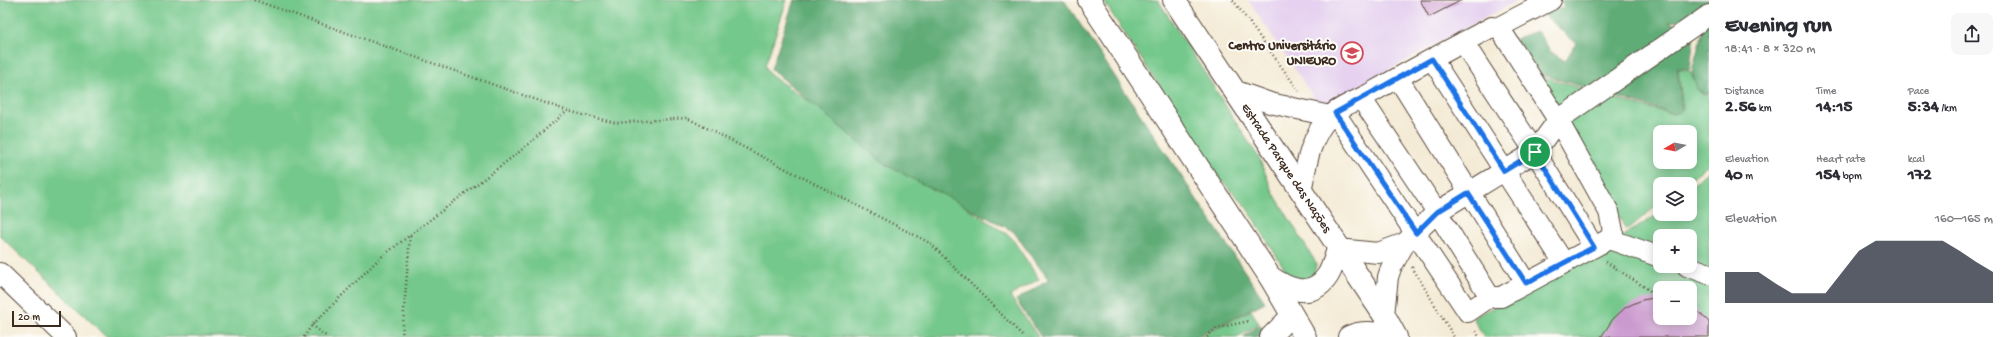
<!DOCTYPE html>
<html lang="en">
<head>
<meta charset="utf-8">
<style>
  :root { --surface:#fff; --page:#f7f7f7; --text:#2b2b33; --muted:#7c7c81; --accent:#111827 }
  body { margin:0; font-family:"Gochi Hand",sans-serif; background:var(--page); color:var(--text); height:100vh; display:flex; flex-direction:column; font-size:15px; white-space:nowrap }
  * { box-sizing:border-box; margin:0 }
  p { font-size:13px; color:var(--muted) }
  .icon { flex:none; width:22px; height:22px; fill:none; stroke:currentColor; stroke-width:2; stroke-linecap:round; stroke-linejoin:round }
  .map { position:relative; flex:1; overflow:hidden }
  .side { display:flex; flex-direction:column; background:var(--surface); width:300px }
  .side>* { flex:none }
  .needle { width:26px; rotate:261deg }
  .buttons { position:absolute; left:1653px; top:125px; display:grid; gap:8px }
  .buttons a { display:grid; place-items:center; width:44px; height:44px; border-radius:8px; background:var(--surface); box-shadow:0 2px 10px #0003; font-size:20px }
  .scale { position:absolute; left:12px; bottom:10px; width:49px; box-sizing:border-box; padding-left:4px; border:2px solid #3b2a1e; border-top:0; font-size:11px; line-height:14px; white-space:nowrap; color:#3b2a1e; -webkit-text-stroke:3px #fdfcf7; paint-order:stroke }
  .pin { position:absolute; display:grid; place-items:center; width:34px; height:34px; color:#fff; margin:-17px; border:2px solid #fff; border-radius:50%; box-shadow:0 1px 4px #0007 }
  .round { display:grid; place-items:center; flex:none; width:42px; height:42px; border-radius:8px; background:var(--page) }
  .headline { display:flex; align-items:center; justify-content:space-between; height:68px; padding:0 16px }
  h1 { font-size:22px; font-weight:700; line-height:30px }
  .stats { display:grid; grid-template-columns:repeat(3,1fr); gap:6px; height:68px; padding:4px 16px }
  .stats div { display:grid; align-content:center }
  .stats b { font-size:17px; font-weight:700 }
  .stats small { font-size:11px; font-weight:400 }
  .stats p { font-size:11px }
  .chart { height:112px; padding:8px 16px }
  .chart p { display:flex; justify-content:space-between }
  .chart svg { width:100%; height:72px; margin-top:4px; fill:var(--accent); opacity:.7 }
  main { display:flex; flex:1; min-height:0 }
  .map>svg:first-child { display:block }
  .built { fill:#e6d2f0 }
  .green { fill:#75c88b; stroke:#587954; fill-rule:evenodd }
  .forest { fill:#60ac77; stroke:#4e6b4a }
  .building { fill:#ca99cf }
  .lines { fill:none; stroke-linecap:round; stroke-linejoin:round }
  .minor-casing { stroke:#57473a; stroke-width:22 }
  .highway-casing { stroke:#57473a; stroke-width:24 }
  .path { stroke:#57473a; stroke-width:2.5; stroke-dasharray:1 3; stroke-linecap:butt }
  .minor { stroke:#fff; stroke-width:20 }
  .highway { stroke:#fff; stroke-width:22 }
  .route-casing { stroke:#fff; stroke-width:8 }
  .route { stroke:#1a73e8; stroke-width:5 }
  .labels { text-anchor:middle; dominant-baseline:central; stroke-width:4; stroke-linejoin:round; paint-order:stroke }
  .poi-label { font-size:13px; font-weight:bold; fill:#3b2a1e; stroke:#fdfcf7; text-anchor:end }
  .street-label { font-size:13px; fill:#3b2a1e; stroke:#fdfcf7 }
</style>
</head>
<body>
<main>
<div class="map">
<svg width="1709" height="337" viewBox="0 0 1709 337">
  <rect width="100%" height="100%" fill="#fdfcf7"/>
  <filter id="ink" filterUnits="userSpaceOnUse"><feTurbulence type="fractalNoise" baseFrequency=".025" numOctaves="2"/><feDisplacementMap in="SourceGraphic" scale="8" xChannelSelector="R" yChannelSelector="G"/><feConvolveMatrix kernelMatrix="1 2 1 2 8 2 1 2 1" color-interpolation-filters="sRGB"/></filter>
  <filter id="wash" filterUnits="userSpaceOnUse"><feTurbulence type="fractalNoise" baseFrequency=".012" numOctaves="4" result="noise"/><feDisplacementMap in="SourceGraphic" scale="16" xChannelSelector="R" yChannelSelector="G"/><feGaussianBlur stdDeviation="0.9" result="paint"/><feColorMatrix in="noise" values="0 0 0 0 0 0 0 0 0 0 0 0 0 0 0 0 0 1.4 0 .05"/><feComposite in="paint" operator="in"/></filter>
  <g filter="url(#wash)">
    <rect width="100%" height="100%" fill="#f4ebd6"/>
    <!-- built -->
    <path class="built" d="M1248,0H1518L1320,107Z"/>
    <!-- green -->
    <path class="green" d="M0,0H787L765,66L770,75L1011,237L1039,279L1010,296L1038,337H107L0,236Z
      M1103,0H1158L1259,158L1273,192L1316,263C1316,272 1312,277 1304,281L1289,276L1245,205L1218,177Z
      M1678,69L1690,71L1699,91L1709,96V164L1684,184H1660V203L1627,230L1536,75L1644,107L1674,114L1683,109ZM1660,132H1690V162H1660Z
      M1709,170V337H1484L1473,318L1607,246L1660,213V214H1690V187ZM1660,236H1690V266H1660ZM1660,288H1690V318H1660Z
      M1251,310L1259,324L1238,337H1199Z"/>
    <!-- forest -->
    <path class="forest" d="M794,0H1064L1265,302L1195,337H1041L1016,300L1049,280L1013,231L886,165L771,69Z
      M1561,0H1709V94L1697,90L1692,71L1703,30L1692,19L1669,22L1694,35L1690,69L1677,68L1682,110L1674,114L1540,74L1515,39L1537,31L1551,52L1565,61L1576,43L1543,14L1564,7Z
      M1260,325L1269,337H1243Z"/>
    <g id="blocks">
      <!-- building -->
      <path class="building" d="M1420,0H1462L1429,17Z
        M1660,297V318H1690V304L1709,322V337H1601L1613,319L1626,307L1642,300Z"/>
    </g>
  </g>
  <g filter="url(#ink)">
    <use href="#blocks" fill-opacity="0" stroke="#57473a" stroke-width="1"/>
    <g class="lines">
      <!-- minor casing -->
      <g class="minor-casing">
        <path id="minor" d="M1497,28L1551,0
          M1463,42L1535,152L1594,247
          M1432,59L1564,263
          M1398,78L1526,283
          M1233,90L1270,103L1330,116
          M1361,98L1437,212L1490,297
          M1301,192C1306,166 1310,137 1329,117C1337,108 1358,100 1369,94C1409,71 1450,49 1492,27L1497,28L1502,32L1558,120L1609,212L1613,231L1609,239L1501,297H1490L1468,312L1335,113
          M1609,239L1660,257
          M1338,249L1378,253L1405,243
          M1687,266L1709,274
          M0,273L66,337
          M1384,315L1388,277L1391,268L1405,243L1437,212L1535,152L1558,120L1709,15
          M1270,337L1292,315"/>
      </g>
      <!-- highway casing -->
      <g class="highway-casing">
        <g id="highway">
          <path d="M1089,0L1270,277L1305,337"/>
          <path id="s1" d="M1174,0L1384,315L1396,337"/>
          <path d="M1270,277C1287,289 1310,299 1326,278C1332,271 1335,258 1338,249"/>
          <path d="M1349,337C1363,330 1380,334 1395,336"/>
        </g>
      </g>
      <!-- path -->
      <path class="path" d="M254,0L568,111L616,123L687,118L930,243L1024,337
        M1233,0L1299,91
        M1606,262L1652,292
        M1412,267L1454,337
        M312,325L327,337
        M1476,331L1479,337
        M304,337L312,325L380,258L519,152L567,111
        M402,337L410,235
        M1207,337L1217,328L1249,321"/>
      <!-- minor -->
      <use href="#minor" class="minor"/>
      <!-- highway -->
      <use href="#highway" class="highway"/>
    </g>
  </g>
  <g class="lines" filter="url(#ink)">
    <!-- route casing -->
    <g class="route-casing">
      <path id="route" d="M1432,59L1504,171L1535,152L1594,247L1526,283L1468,193L1437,212L1416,233L1335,113Z"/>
    </g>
    <!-- route -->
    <use href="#route" class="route"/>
  </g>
  <!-- icons -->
  <defs>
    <g id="university-ring" transform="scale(1.15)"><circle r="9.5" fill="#fdfcf7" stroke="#d1495b" stroke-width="1.5"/><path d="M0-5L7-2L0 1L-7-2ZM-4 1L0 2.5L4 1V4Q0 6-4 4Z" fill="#d1495b"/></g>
  </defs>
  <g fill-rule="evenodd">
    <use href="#university-ring" x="1352" y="53"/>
  </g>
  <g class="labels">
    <!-- poi labels -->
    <g class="poi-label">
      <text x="1336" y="46">Centro Universitário<tspan x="1336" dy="15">UNIEURO</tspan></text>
    </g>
    <!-- street labels -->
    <g class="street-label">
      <text stroke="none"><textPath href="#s1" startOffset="202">Estrada Parque das Nações</textPath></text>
    </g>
  </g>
</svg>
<div class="buttons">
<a><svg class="needle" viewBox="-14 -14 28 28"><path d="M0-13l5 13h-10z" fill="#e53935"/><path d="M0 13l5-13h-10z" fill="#7c7c81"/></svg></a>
<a><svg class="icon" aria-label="layers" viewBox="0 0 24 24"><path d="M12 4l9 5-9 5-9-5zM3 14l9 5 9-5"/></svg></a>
<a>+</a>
<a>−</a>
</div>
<div class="scale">20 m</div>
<div class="pin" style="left:1535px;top:152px;background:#1e9e55"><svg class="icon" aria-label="arrive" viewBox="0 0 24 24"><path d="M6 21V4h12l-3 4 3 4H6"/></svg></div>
</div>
<section class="side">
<div class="headline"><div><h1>Evening run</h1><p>18:41 · 8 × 320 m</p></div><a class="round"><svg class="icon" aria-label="share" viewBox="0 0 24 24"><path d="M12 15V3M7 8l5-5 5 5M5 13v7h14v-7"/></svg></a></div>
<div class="stats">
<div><p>Distance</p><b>2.56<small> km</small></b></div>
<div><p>Time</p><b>14:15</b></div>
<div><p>Pace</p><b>5:34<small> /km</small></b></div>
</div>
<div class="stats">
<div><p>Elevation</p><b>40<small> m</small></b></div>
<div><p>Heart rate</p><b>154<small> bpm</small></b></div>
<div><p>kcal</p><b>172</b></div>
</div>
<div class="chart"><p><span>Elevation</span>160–165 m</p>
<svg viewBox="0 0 160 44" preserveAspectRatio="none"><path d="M0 44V25L10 25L20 25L30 32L40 38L50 38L60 38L70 25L80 12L90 6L100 6L110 6L120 6L130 6L140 12L150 19L160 25V44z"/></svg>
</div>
</section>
</main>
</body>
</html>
